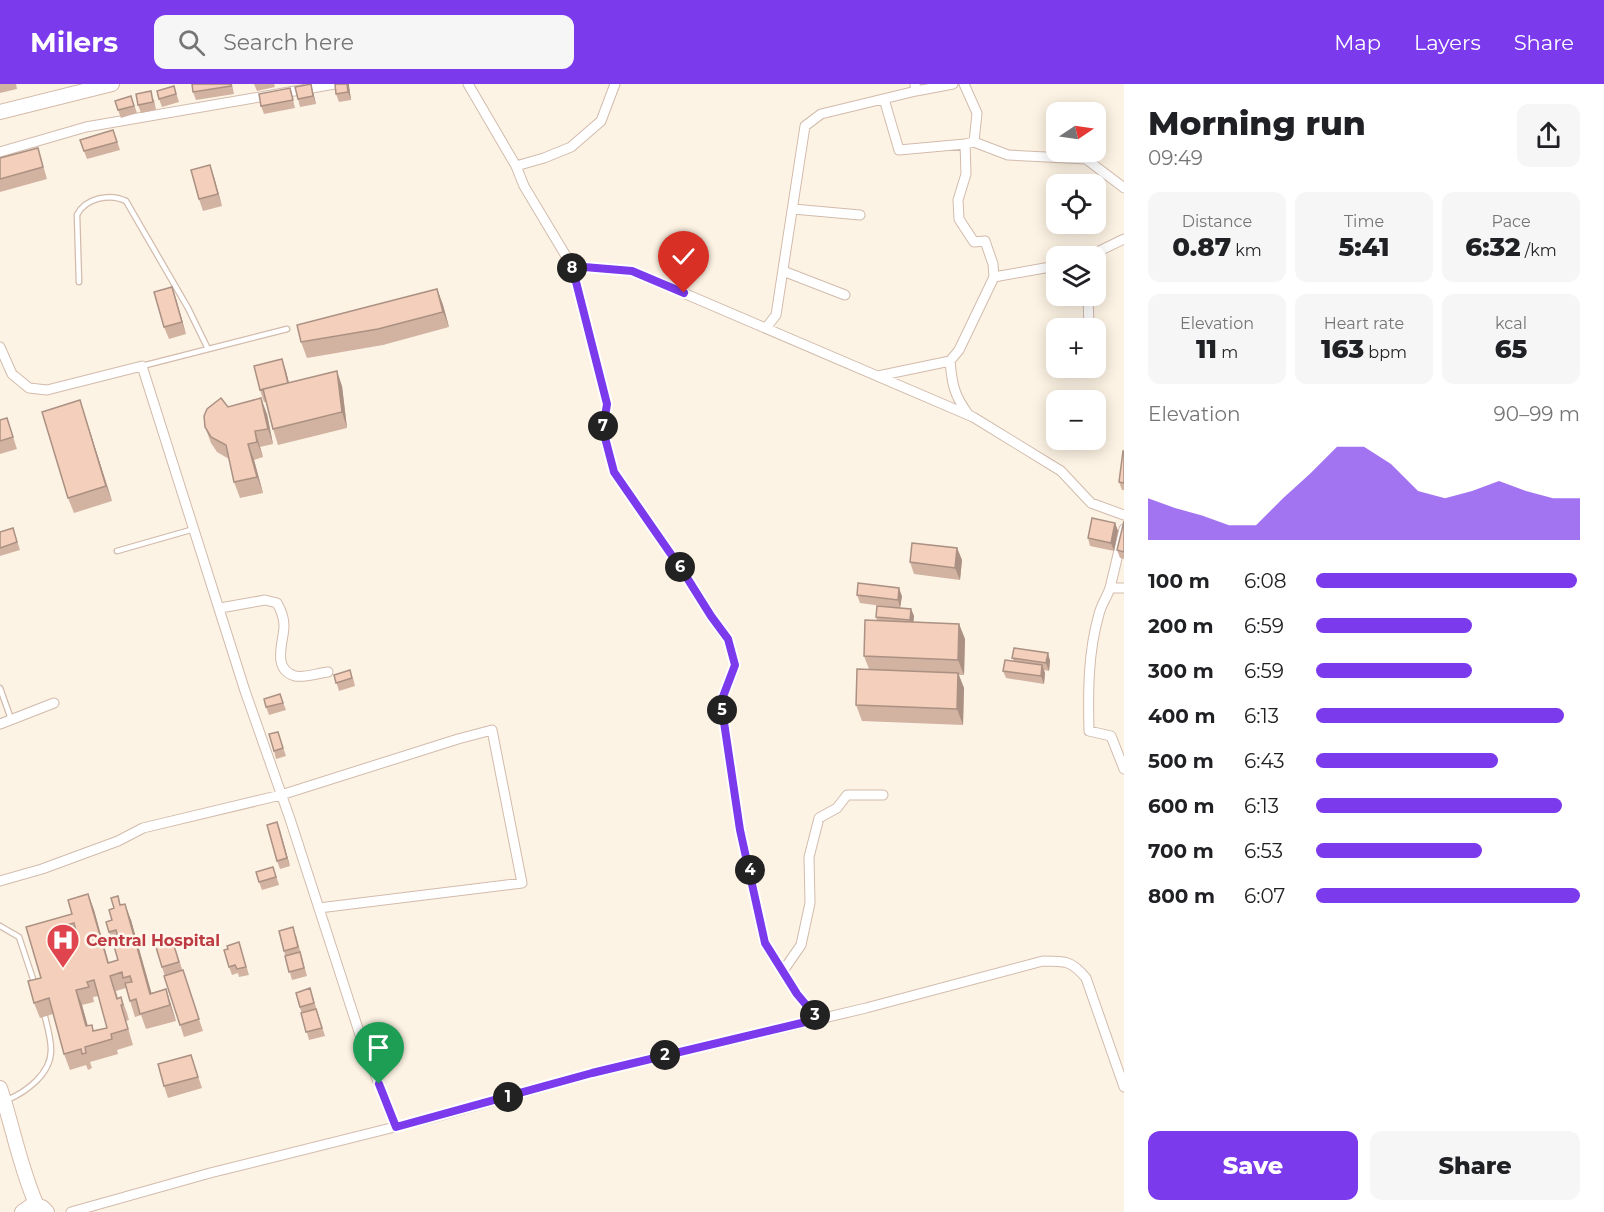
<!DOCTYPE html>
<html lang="en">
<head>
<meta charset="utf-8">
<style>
  :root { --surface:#fff; --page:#f6f6f6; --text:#202124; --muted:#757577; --accent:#7c3aed }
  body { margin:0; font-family:Montserrat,sans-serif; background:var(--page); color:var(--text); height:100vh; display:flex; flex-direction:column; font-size:22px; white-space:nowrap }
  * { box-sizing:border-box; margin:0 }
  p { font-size:20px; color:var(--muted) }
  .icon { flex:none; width:33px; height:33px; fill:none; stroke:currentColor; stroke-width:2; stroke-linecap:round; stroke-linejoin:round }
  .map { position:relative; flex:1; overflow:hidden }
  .panel { display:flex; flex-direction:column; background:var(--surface); width:480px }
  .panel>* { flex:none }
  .needle { width:39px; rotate:77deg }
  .controls { position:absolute; left:1046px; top:18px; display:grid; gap:12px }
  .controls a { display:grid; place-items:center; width:60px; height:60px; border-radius:12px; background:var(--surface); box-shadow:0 3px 15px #0003; font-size:30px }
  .pin { position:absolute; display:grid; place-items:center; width:51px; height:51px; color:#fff; margin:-62px -26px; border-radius:50% 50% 50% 0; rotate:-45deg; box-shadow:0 0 6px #0007 }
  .pin .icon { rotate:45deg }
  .km { position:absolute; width:30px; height:30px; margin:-15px; border-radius:50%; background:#222; color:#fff; font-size:16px; line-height:30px; text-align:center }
  .round { display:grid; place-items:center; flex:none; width:63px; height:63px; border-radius:12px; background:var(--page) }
  .head { display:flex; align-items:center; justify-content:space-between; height:102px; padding:0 24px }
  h1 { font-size:33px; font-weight:800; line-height:45px }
  .stats { display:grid; grid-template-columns:repeat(3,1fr); gap:9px; height:102px; padding:6px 24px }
  .stats div { display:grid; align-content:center; border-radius:12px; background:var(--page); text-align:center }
  .stats b { font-size:26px; font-weight:800 }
  .stats small { font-size:16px; font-weight:400 }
  .stats p { font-size:16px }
  .chart { height:168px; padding:12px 24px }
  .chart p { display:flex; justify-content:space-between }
  .chart svg { width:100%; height:108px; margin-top:6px; fill:var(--accent); opacity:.7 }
  .action { display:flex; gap:12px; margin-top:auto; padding:12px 24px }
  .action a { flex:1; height:69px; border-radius:12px; background:var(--accent); color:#fff; font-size:24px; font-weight:800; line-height:69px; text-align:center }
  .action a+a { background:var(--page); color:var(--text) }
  ul { padding:0 24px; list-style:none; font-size:20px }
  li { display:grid; grid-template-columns:96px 72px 1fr; align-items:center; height:45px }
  li i { height:15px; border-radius:8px; background:var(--accent) }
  header { display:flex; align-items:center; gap:36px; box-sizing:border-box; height:84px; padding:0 30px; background:var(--accent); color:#fff }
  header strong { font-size:28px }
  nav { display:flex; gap:33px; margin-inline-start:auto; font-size:21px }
  .search { width:420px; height:54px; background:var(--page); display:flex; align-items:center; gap:15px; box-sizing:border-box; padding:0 21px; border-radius:12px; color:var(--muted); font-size:22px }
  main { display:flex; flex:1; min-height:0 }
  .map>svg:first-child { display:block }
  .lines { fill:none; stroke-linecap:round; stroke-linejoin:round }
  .lane-casing { stroke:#d2bbac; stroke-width:7 }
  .street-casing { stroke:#d2bbac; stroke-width:11 }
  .secondary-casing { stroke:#d5bbaa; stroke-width:16 }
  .lane { stroke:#fff; stroke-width:4.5 }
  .street { stroke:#fff; stroke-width:9 }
  .secondary { stroke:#fff; stroke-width:14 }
  .wall { fill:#d2b2a1; fill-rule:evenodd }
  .shaded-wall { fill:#ab9183 }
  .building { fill:#f4cfbb; stroke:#ab9183; stroke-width:1.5; fill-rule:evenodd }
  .route-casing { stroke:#fff; stroke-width:12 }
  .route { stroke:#7c3aed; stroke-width:8 }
  .labels { text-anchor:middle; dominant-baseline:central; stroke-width:5; stroke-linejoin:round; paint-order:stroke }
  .health-label { font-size:16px; font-weight:bold; fill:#be3a42; stroke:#fff7ec; text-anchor:start }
</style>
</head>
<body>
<header>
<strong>Milers</strong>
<div class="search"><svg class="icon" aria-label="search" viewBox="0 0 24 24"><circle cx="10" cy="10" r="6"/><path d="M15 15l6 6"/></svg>Search here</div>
<nav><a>Map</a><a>Layers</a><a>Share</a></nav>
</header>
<main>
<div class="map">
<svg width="1124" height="1128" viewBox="0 0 1124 1128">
  <rect width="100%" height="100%" fill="#fdf3e4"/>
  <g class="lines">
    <!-- lane casing -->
    <g class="lane-casing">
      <path id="lane" d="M79,198L77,131C85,114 110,109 126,117L188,224L208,265
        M142,282L287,245
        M117,467L194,445
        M0,604L11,635
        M0,842L19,853L35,901
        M7,1016C26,1008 51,990 51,966C51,954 47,941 44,929"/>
    </g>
    <!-- street casing -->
    <g class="street-casing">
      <path id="street" d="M468,0L516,82L524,102L572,182L632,187L973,333L1061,387L1091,419L1124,431
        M964,0L977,29L974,58L1008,71L1086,75L1124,104
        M916,7L953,0
        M884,15L899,66L965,60
        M974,58L965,60L966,90L958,116L959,135L974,158L985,157L993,180L994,193L1056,182
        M0,68L86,43L335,0
        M516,82L544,74L571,63L601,37L615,0
        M793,125L860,131
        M1089,172L1124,155
        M572,182L607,320L603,346L614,388L684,489L711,532L728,555L735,581L721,618L740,746L765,859L797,910L818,935
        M783,187L845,211
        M1088,212L1089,244
        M766,244L776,231L805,42L821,30L916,7L915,0
        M0,263L12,290L29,304L47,306L142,282L245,607L290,735L362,957L396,1043
        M950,277C952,300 954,311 968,330
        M878,292L950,277L959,266L994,193
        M1110,504L1124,445
        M1124,504H1110C1107,513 1101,521 1099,530C1088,568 1088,608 1089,647L1111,652L1124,685
        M220,524L265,516L277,519C281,526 284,533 284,542C284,557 271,585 295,592C305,594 318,589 328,588
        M0,640L54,619
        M0,797L42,785L118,757L143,744L281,711L458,655L492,646L522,799L319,824
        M783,887L801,861L810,819L809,773L819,734L837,724L847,711H883
        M71,1128L210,1089L439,1032L592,989L866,924L1043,877C1066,877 1072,877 1086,894L1124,1003"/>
    </g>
    <!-- secondary casing -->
    <g class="secondary-casing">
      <path id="secondary" d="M0,28L112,0
        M0,1004C13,1043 20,1084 37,1122
        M22,1128L32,1121L42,1123L47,1128"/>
    </g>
    <!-- lane -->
    <use href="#lane" class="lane"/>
    <!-- street -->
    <use href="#street" class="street"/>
    <!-- secondary -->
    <use href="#secondary" class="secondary"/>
  </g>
  <!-- wall -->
  <path class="wall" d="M0,0H16L17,5L0,9Z
    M192,0H232L234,10L196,16L193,8Z
    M254,0H274L275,3L257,7Z
    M174,2L179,18L162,23L159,15Z
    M349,2L351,16L339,18L336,10Z
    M290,4L295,24L264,30L261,22Z
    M313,8L316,20L300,23L298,15Z
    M154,15L156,26L141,29L138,21Z
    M134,20L137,29L121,34L118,26Z
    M116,54L120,66L87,75L84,67Z
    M38,64L47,95L0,108V74Z
    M214,93L222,122L203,127L199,115Z
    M437,205L443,221L449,243L383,261L307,274L301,258Z
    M176,215L186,250L169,255L164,243Z
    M286,287L289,299L342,302L347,344L278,361L273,345L266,318H264L260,306Z
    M228,323L267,330L273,360L260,363L263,373L254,376L263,409L240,414L234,398L229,375L217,368L211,359L205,343Z
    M85,332L112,417L74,429L68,414Z
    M7,334L17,365L0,370V336Z
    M1080,356H1095L1094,358Z
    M1124,367V406H1122L1119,398Z
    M1124,437V475L1120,474L1117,466Z
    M1115,439L1118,447L1114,467L1090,462L1088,454Z
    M13,444L20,466L0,472V448Z
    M957,464L962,476L960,496L914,490L910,478Z
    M857,511L902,512L900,524L911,525L914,532L913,538L959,540L965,555L964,591H959L964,604L963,641L862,637L856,621L869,585L864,572L877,537L876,533L897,524L860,519Z
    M1048,569L1050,577L1049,587L1044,586L1045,589L1044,600L1006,594L1003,587L1014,577L1012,574Z
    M334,591L353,594L355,602L339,607Z
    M280,610L286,626L269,631L266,623Z
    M278,648L286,672L276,675L274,667Z
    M277,738L290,782L280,785L277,777Z
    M276,791L279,801L262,806L259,798Z
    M88,810L94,826L109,879L118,876L109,848L112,836L121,821L131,836L151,909L166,905L176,937L146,945L141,931L135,933L126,904L116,907L118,914L121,913L127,929L129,936L126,937L133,961L117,966L118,970L90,978L92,984L88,986L86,981L70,986L64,970L53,930L40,934L34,919L41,894L26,843L72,830ZM99,912L107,944L94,947L92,941L88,942L82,921L94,918L93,913Z
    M296,851L307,892L292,896L284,867Z
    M172,855L203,947L184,953L162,883Z
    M239,858L249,891L239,893L238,889L232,891L229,883L228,865Z
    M310,904L325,952L309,956L296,909Z
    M191,971L202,1004L168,1014L164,1002Z"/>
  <!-- shaded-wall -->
  <path class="shaded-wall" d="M311,0L316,20L313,12Z
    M347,0H349V2L351,16L348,8Z
    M210,81L214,93L222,122L218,110Z
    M172,203L176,215L186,250L182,238Z
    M437,205L443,221L449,243L443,228Z
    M282,275L286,287L292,312L288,300Z
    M337,287L342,302L347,344L342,328Z
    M261,314L267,330L273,360L268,345Z
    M80,316L85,332L112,417L106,402Z
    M1095,338L1097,343L1095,353Z
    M255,347L260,363L263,373L257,358Z
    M248,360L254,376L263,409L257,393Z
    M1115,439L1118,447L1114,467L1111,459Z
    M957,464L962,476L960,496L955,484Z
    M899,504L902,512L900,524L898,516Z
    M911,525L914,532L913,544L910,536Z
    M959,540L965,555L964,591L958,576Z
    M1048,569L1050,577L1049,587L1046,579Z
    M1042,581L1045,589L1044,600L1041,592Z
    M958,589L964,604L963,641L957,625Z
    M277,738L280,746L290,782L287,774Z
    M88,810L94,826L113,895L108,879Z
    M125,820L131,836L156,925L150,910Z
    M166,905L176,937L170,921Z
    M76,906L82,921L92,958L86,942Z"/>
  <!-- building -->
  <path class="building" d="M192,0H231V2L193,8Z
    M311,0L313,12L298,15L295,3Z
    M335,0H347L348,8L336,10Z
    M174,2L176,10L159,15L157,7Z
    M290,4L293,16L261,22L259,10Z
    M151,7L153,18L138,21L136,10Z
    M131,12L134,22L118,26L115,17Z
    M113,46L117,58L84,67L80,56Z
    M38,64L43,83L0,95V74Z
    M210,81L218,110L199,115L191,86Z
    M172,203L182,238L164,243L154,208Z
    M437,205L443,228L378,245L301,258L297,241Z
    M282,275L288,299L260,306L254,282Z
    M337,287L342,328L273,345L263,305Z
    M221,314L228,323L261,314L268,345L255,347L257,358L248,360L257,393L234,398L226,361L211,353L205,343L204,332L207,325Z
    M80,316L106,402L68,414L42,328Z
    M7,334L13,353L0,357V336Z
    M1123,367H1124V399L1119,398Z
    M1092,434L1115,439L1111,459L1088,454Z
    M1124,437V468L1117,466Z
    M13,444L17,458L0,464V448Z
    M912,459L957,464L955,484L910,478Z
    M858,499L899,504L898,516L857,511Z
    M877,522L911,525L910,536L876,533Z
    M865,536L959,540L958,576L864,572Z
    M1014,564L1048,569L1046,579L1012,574Z
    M1005,576L1042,581L1041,592L1003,587Z
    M857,585L958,589L957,625L856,621Z
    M350,586L352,594L336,599L334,591Z
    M280,610L283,619L266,623L264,615Z
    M278,648L283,664L274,667L269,650Z
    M277,738L287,774L277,777L267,741Z
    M273,783L276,793L259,798L256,788Z
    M88,810L108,879L118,876L112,855L118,853L116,846L109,848L106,838L112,836L109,826L114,824L111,814L118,812L120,821L125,820L150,910L166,905L170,921L140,930L136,915L130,917L125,899L132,898L130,892L123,894L122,888L110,892L117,915L121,913L123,921H121L128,945L111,950L112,955L85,963L86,969L82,970L81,965L64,970L49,914L34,919L28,897L41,894L26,843L72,830L68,816ZM74,839L77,851L66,854L63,842ZM94,896L107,944L93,947L92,941L86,942L76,906L89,903L87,898Z
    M293,843L298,863L284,867L279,847Z
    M172,855L179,878L162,883L155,860Z
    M239,858L246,883L237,885L235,881L229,883L224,866L228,865L227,862Z
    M300,868L304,884L289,888L285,872Z
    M183,886L199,935L180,941L164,892Z
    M310,904L314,919L300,923L296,909Z
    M316,925L322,944L306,948L301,929Z
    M191,971L198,993L164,1002L158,980Z"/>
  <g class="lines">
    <!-- route casing -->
    <g class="route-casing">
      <path id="route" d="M379,1000L396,1043L592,989L818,935L797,910L765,859L740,746L721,618L735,581L728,555L711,532L684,489L614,388L603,346L607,320L572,182L632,187L684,209"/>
    </g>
    <!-- route -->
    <use href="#route" class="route"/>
  </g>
  <!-- icons -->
  <defs>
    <g id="hospital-pin" transform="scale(1.725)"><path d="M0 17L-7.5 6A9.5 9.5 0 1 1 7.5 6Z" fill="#e0444e" stroke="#fff7ec"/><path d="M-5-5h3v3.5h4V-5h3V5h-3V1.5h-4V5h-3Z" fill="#fff"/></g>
  </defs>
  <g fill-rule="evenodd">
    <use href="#hospital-pin" x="63" y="856"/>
  </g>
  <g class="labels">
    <!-- health labels -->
    <g class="health-label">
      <text x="86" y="856">Central Hospital</text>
    </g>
  </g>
</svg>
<div class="controls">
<a><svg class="needle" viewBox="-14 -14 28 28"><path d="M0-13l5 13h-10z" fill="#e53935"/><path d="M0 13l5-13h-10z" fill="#757577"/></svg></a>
<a><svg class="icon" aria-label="locate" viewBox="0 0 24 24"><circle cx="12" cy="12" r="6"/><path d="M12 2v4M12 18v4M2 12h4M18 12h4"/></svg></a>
<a><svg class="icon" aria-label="layers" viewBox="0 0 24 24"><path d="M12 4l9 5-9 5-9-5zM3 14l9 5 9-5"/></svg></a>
<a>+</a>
<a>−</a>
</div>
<div class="pin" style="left:379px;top:1000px;background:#1e9e55"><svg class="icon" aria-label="arrive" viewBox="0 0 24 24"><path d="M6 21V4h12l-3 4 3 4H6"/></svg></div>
<div class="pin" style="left:684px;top:209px;background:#d93025"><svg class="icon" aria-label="check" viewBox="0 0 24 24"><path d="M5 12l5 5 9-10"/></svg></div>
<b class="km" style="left:508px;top:1013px">1</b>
<b class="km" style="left:665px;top:971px">2</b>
<b class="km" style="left:815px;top:931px">3</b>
<b class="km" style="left:750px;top:786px">4</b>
<b class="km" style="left:722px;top:626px">5</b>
<b class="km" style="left:680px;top:483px">6</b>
<b class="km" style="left:603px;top:342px">7</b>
<b class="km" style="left:572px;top:184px">8</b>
</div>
<section class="panel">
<div class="head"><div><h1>Morning run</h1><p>09:49</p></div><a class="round"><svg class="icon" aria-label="share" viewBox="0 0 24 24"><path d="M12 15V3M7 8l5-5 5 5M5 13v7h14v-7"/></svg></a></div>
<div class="stats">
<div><p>Distance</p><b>0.87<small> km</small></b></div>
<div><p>Time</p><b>5:41</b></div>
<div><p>Pace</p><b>6:32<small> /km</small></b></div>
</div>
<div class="stats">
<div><p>Elevation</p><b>11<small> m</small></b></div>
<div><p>Heart rate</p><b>163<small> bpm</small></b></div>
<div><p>kcal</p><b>65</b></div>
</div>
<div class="chart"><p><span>Elevation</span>90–99 m</p>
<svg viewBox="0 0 160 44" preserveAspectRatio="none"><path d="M0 44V27L10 31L20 34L30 38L40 38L50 27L60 17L70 6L80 6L90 13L100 24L110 27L120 24L130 20L140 24L150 27L160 27V44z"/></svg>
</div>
<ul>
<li><b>100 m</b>6:08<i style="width:99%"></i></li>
<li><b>200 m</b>6:59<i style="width:59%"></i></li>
<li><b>300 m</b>6:59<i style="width:59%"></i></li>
<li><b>400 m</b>6:13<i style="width:94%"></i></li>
<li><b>500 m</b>6:43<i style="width:69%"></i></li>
<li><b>600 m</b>6:13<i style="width:93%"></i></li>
<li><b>700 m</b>6:53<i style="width:63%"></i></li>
<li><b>800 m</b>6:07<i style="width:100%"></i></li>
</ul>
<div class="action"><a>Save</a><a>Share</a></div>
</section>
</main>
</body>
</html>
